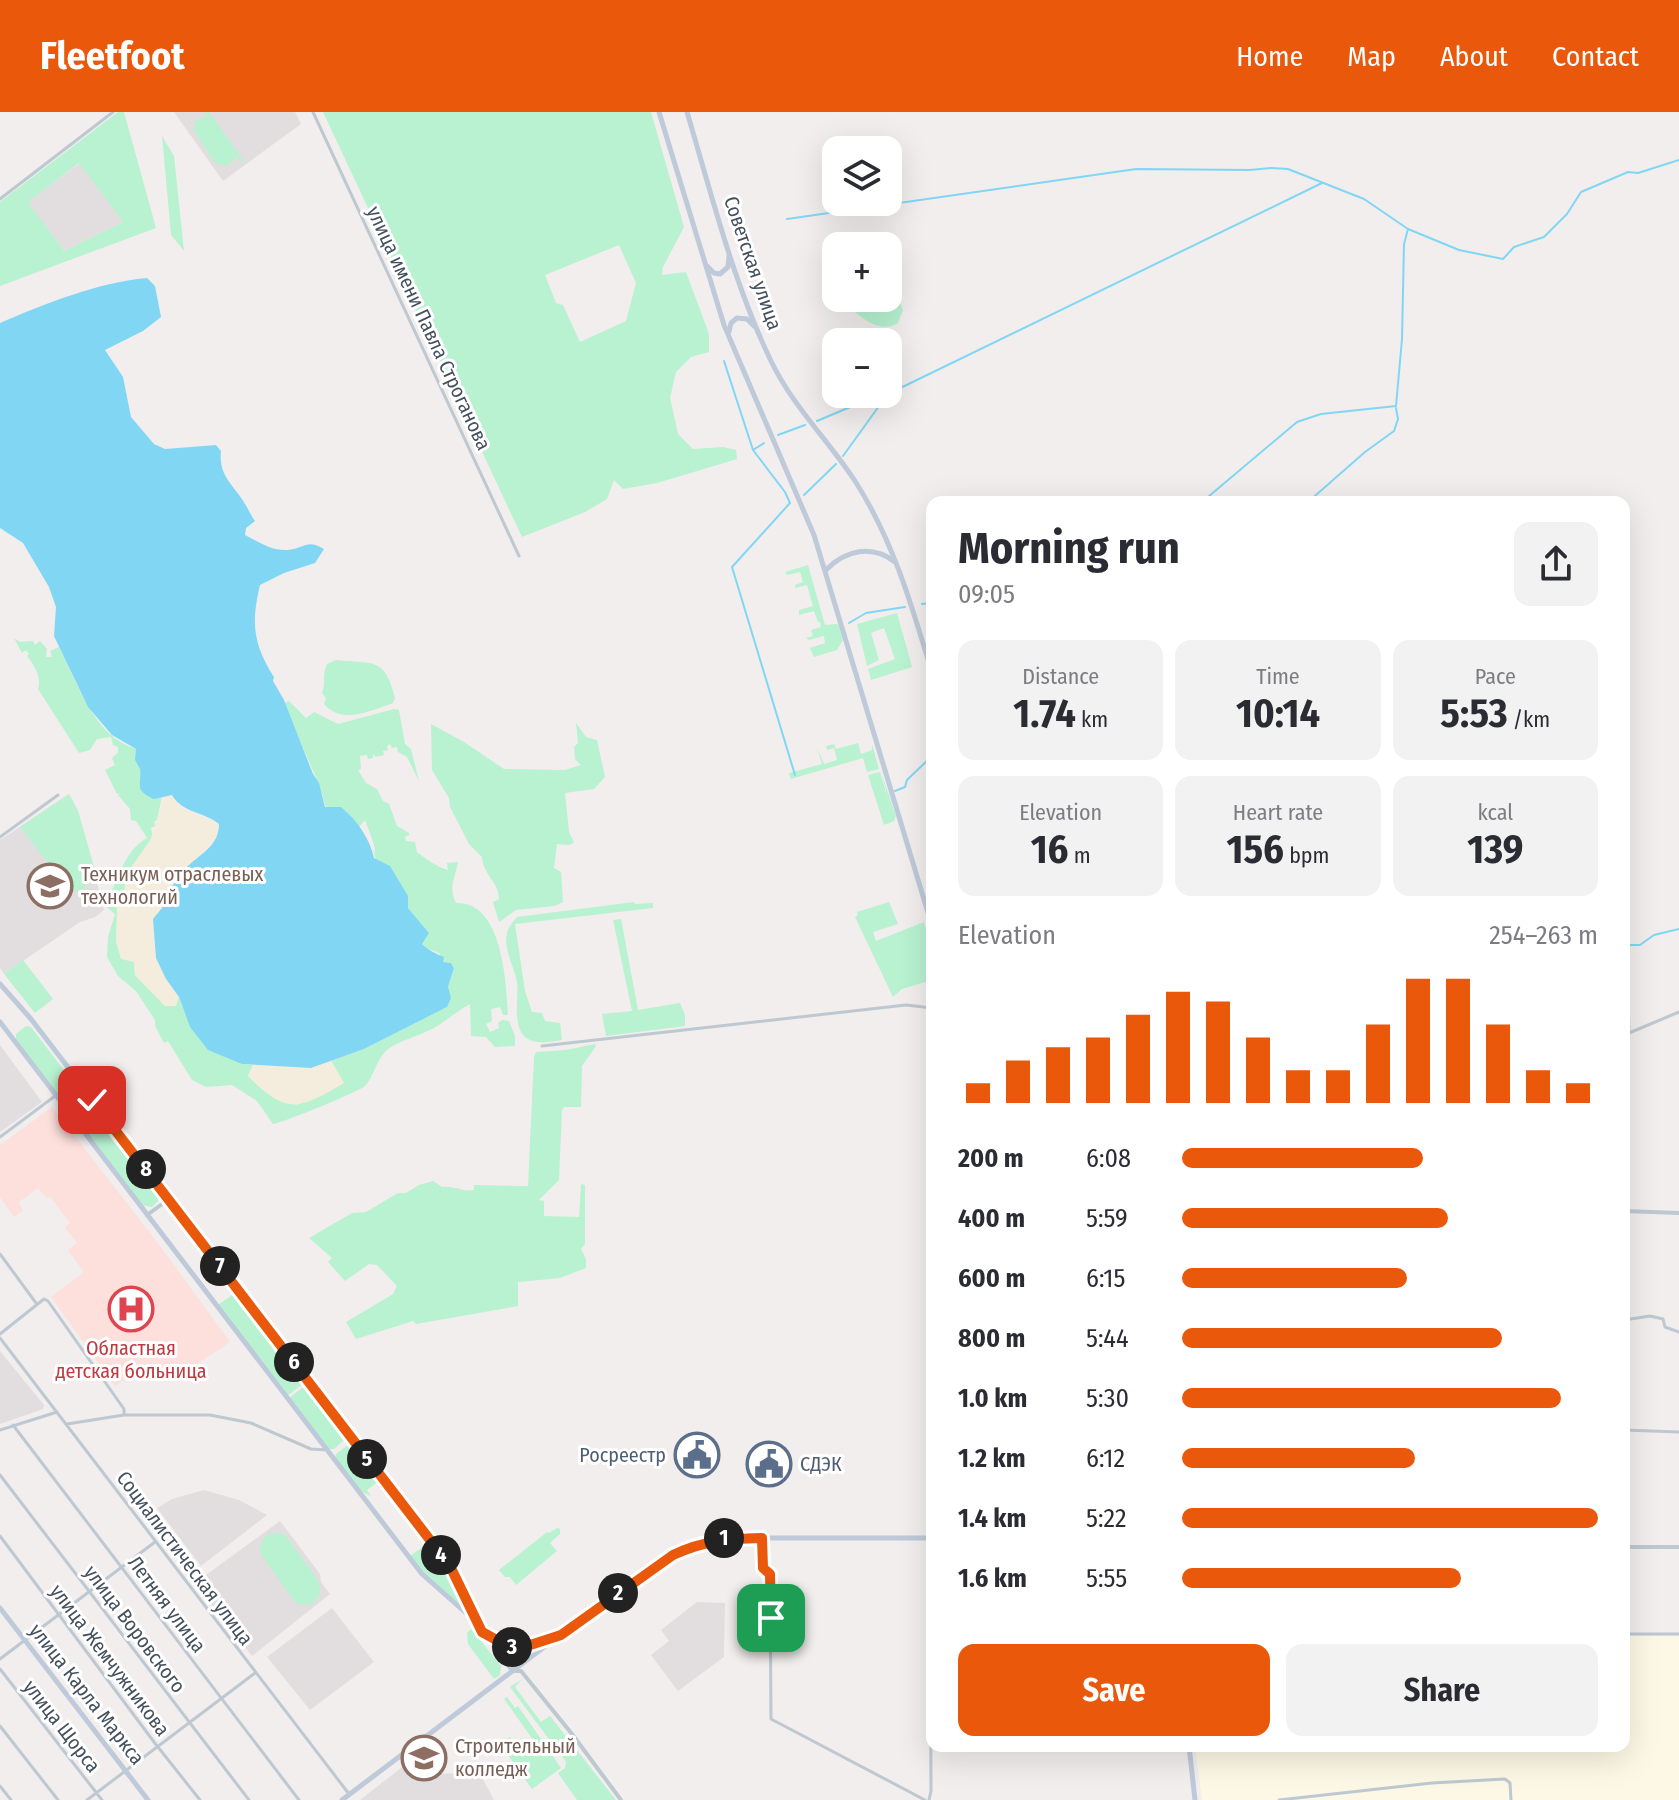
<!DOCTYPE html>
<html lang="en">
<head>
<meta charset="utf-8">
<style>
  :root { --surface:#fff; --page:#f2f2f3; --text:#2b2b33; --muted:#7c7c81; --accent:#ea580c }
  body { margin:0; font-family:"Fira Sans Condensed",sans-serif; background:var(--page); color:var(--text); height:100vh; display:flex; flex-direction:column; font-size:30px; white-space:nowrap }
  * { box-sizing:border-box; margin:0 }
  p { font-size:26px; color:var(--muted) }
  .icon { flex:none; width:44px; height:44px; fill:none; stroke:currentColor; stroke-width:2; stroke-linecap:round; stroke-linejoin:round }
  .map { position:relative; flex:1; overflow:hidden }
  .details { position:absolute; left:926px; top:384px; width:704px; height:1256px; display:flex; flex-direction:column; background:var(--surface); border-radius:16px; box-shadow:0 8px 32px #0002 }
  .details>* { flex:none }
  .tools { position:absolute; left:822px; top:24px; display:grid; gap:16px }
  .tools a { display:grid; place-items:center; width:80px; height:80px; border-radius:16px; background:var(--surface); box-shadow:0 8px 32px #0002; font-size:40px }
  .pin { position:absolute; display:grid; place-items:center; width:68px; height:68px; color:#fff; margin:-34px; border-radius:16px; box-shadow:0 4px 12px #0006 }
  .km { position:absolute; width:40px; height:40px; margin:-20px; border-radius:50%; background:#222; color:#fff; font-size:22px; line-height:40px; text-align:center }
  .round { display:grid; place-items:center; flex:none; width:84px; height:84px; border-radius:16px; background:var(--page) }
  .head { display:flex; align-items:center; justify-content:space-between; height:136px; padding:0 32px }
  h1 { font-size:44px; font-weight:700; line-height:60px }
  .figures { display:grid; grid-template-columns:repeat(3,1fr); gap:12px; height:136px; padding:8px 32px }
  .figures div { display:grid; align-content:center; border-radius:16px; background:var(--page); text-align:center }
  .figures b { font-size:40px; font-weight:700 }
  .figures small { font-size:22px; font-weight:400 }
  .figures p { font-size:22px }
  .chart { height:224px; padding:16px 32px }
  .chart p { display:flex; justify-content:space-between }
  .chart svg { width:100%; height:144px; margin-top:8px; stroke:var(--accent); stroke-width:6 }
  .action { display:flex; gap:16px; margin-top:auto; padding:16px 32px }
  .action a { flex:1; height:92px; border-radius:16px; background:var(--accent); color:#fff; font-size:32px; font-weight:700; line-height:92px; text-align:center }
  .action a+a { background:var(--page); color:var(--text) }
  ul { padding:0 32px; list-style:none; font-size:26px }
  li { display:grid; grid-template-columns:128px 96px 1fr; align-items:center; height:60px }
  li i { height:20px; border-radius:10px; background:var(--accent) }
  header { display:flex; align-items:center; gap:48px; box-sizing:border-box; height:112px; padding:0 40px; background:var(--accent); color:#fff }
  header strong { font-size:38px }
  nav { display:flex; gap:44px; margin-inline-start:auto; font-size:28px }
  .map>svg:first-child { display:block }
  .commercial { fill:#fdf7e5 }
  .education { fill:#e2dedf }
  .medical { fill:#fddfdb }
  .green { fill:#b8f2d1; fill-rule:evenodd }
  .sand { fill:#f4eddd }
  .water { fill:#81d7f3 }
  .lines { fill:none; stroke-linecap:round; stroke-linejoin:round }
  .stream { stroke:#81d7f3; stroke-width:2 }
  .minor { stroke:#bdc8d1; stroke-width:3 }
  .tertiary { stroke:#bdc8d1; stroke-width:4 }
  .secondary { stroke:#becad9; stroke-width:5 }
  .route-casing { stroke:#fff; stroke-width:16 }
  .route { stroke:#ea580c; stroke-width:10 }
  .labels { text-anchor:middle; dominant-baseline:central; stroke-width:6; stroke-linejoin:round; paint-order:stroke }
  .street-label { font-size:20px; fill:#44505d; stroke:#fff }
  .education-label { font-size:20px; fill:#785e54; stroke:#fff; text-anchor:start }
  .health-label { font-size:20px; fill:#be3a42; stroke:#fff }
  .service-label { font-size:20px; fill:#4e5e75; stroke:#fff; text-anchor:end }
</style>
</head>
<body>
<header>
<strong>Fleetfoot</strong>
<nav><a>Home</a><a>Map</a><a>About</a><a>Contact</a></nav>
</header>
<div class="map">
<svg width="1679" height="1688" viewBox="0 0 1679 1688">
  <rect width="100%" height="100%" fill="#f1eeed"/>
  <!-- commercial -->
  <path class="commercial" d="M1624,1524H1679V1688H1202L1195,1634H1624Z"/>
  <!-- education -->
  <path class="education" d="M174,0H295L301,12L223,69Z
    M80,51L123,110L64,139L27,90Z
    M69,682L78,699L104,798L95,805L80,810L4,862L0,856V728Z
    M0,933L42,990L0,1020Z
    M0,1239L44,1293L43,1297L0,1312Z
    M204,1378L239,1388L267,1403L201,1454L157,1396L172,1387Z
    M280,1409L320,1462L321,1470L330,1482L252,1544L195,1471Z
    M697,1490L725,1491L724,1545L678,1579L651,1543L669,1529L661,1518Z
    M332,1496L374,1550L310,1598L267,1545Z
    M433,1631L435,1662L479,1660L494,1688H360Z"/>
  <!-- medical -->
  <path class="medical" d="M52,995L157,1130L230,1230L191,1256L182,1253L145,1265L139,1257L115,1274L51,1185L84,1160L68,1138L77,1131L65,1115L70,1111L50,1084L47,1086L38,1076L19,1090L23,1098L14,1105L0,1085V1033Z"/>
  <!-- green -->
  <path class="green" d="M118,0H124L156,116L0,174V90ZM79,51L123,110L64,139L28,90Z
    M205,0H209L244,49L242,51L236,44L231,51L225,54L214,50L193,17L196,8L207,4Z
    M323,0H651L684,115L663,155L662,163L686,160L709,222V240L691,245L676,260L670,286L678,322L693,337L723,335L736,338L737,347L657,371L623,377L614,368L607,387L585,400L522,425ZM619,133L636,171L626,209L580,230L563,193L556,191L545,163Z
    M162,24L174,44L184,139L171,123Z
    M888,164L903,198L898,211C880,222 862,207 849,194L848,186H888Z
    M808,453L825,513L838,512L843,528L837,538L814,545L810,536L825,531L824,524L809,528L806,526L813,524L811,518L821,515L820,510H818L814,499L799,503V498L813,494L807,473L795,476V473L803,470L800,460L787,463L785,460Z
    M897,501L912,555L871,568L868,557L895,547L884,516L871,521L879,548L867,554L857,512Z
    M14,526L20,530L33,529L35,533L40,529L47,537L46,545H52L50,539L59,535C78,571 93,624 136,637L141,664L154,686L162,684L157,708L154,710L156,714L151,716L153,725L127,761L135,863L165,894L179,885L190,915L242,952L253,953L248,964L296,993L344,971L331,949L364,937L447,895L448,875L454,856L451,851L443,850L439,841L426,836L422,832L429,821L408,796L407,784L389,754L379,756L372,736L375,742C376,734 368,717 365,708L359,715L346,699L326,695C316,659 297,627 285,591L289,589L306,606L314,600L338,612L394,597L399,598L405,632L411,637L419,669L407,645L398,640L397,635L392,636L390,632L387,634L388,638L383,639L384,643L376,645L373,642V646L368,647L367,643L360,644L361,657L358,658L366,671L377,677L383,689L389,692L397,714L409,721V723L405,725L406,729L415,730L417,740C426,747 437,755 448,758L447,751L458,750C455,767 448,775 456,791C502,789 506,868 508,901L507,903H503L500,895L491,897L492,909L486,912L490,920L499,916L498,911L502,908L509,909L515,924V934L495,935L486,925L471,924L470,892C457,899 446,909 434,916C419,924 401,928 388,937C376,947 375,963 365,974C358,980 285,1010 273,1012L257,989L232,973L206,975L192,968L168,929L164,931L155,914V908L136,879L118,864L107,845L108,825L115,802L104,793C119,770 122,740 147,726L136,709L131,708L130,697L118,683L120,681L117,682L105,658L115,653L112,646L118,641V635L113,633L111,625L97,627L90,638L79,641L38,577C42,565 34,553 27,544L29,542L26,538L22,541Z
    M336,548C374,552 385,545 395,586L393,591C370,599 342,613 324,592L326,586L322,581C326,571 322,562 327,552Z
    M576,611L586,625L597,628L605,665L594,677L565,681L569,720L574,730L570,733L557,732L554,756L561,760L563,790L554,794L516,798L499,810L493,790L499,787C499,770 483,763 482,745L469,732L450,695L449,686L432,658L431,612L464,630L504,657L565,658L581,653L575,647L574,635L578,631Z
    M858,631L861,642L872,638V632L879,657L867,660L863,646L791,667L789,661L822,652L817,636L824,652L837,648L834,636L827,638L826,634L834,632L836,637Z
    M880,660L892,701L881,660L896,704L894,709L884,713L868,663Z
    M69,682L78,699L95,758L84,777L71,780L61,774L56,777L51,755L20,715Z
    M634,790L635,792L653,791V796L515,812L525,879L532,900L542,901L545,909L560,911L562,928C549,930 535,933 525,925C512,913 519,886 517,870C514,854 503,837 507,821C508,815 514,809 517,805Z
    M889,790L898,812L873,820L876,829L924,810L932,837V868L902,877L893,885L855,805L858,803L857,800Z
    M621,807L638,898L680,891L685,903V914L606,924L602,902L632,899L613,808Z
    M23,848L53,887L35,901L4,862Z
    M26,914L31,915L85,986L69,997L16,929V922Z
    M595,932L596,934L582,954L581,995H564L562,998L559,1068L539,1088L544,1089V1104L579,1105L581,1072L585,1073V1132L581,1137L586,1147V1156L560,1166L518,1170V1194L416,1212L413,1209L356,1227L346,1210L393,1182L397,1174L377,1153L369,1152L345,1169L328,1150L332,1146L309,1126L352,1101L366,1100L398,1081H406L419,1073L433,1069L442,1075C453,1073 462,1080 474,1078V1073L528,1074L534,945L536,940L566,938Z
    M86,987L158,1081L160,1087L152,1095L141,1093L70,999Z
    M235,1181L304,1271L287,1284L218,1193Z
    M306,1273L344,1324V1328L334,1337H328L289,1286Z
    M348,1333L354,1336L378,1369L379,1372L376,1371L367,1378L371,1384L362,1380L335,1347L336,1342Z
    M557,1416L560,1417V1422L550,1431L557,1439L516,1473L510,1465H505L499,1458L547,1420L549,1421Z
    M272,1421H280L287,1425L319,1470L320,1482L313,1492L301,1493L294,1489L262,1444C258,1433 261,1425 272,1421Z
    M427,1432L449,1461L469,1503L431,1470L410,1444Z
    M471,1517L501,1554L500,1563L494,1567L468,1532L467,1521Z
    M522,1567L515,1575L541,1610L550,1604L616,1688H577L558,1661L565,1656L566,1650L510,1575Z
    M507,1585L515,1596L518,1594L561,1656L532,1677L500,1632L510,1625L520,1639L534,1629L504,1587Z"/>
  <!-- sand -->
  <path class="sand" d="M168,682L174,685C179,699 204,706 217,709L220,716C213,735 200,742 186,757C178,765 175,773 164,781L162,796L153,807L166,867L179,885L176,894H165L135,863L134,850L121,847L116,830L117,792L127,788L128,780L124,779L127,761L150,729L165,683Z
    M331,949L344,971C299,998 286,1003 248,964L253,953L311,956Z"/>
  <!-- water -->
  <path class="water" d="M147,166L155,174L161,205L143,219L105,238L123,265L131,305L154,332L165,337L216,333L221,339C218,365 235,374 245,392C249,398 251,404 255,409L246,416L245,423C259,430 271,439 288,438C306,436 306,427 324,437L315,451L284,461L260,473C251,511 253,532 274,565L273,569L284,588L313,662L319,671L325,695H341C357,708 370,727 374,746L390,754L408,784V796L429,821L422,832C428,838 438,843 444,845L443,850L451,851L454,856L448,875L451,886L447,895L364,937L311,956L242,952L208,938L190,915L179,885L166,867L156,846L153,807L162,796L164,781C175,773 178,766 185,757C199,742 219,735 219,712C205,700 182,701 172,683L154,687C133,678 142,673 140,657L135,648L136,637L112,623L88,595L54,524L56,495L49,475L23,431L0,416V211C47,191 96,171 147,166Z"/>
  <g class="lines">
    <!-- stream -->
    <path class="stream" d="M787,107L1136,57L1249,58L1271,56L1288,57L1364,87L1408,117L1459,138L1503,147L1514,135L1544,125L1567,102L1581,80L1628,60L1638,61L1679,48
      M724,249L753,338L764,331
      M888,282L1322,71
      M817,309L881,282
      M778,323L805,313
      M753,338L785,380L790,391L732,455L795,663
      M843,344L887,283
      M804,383L836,352
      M1202,390L1297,310L1321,302L1396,294L1402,227L1404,132L1408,117
      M1308,390L1365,340L1394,319L1398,307L1396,296
      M922,492L932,491
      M849,511L866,501L905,495
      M895,679L905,675L907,668L932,644
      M1624,833H1640L1654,823L1679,817"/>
    <!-- minor -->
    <path class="minor" d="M313,0L519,444
      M0,87L113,0
      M0,725L58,683
      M1629,921L1679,900
      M1624,932L1629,921L1626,796L1627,397
      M542,934L906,893L932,896
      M1624,958V1030
      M0,1025L55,984
      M0,1142L36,1191
      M1624,1208L1650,1204L1663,1207L1665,1215L1679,1220
      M0,1222L44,1187L48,1189L124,1297V1303
      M0,1226L349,1682
      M67,1312L124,1303H210L251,1311L311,1337L327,1338
      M13,1313L299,1688
      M0,1318L57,1300
      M1624,1318L1679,1320
      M0,1363L249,1688
      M0,1424L154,1630L200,1688
      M762,1426L763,1456L770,1462L771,1607L925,1688
      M1624,1522H1679
      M0,1547L155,1430
      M0,1557L102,1688
      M0,1614L58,1688
      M0,1674L11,1688
      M87,1688L255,1561
      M929,1688L931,1679L930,1428
      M1279,1688L1432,1671L1505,1667L1510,1671L1511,1688"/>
    <!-- tertiary -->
    <path class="tertiary" d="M1624,1099L1679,1101
      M147,1103L169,1087
      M1624,1435H1679
      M515,1559H521L572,1622L621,1688"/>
    <!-- secondary -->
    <path class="secondary" d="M659,0L724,213L814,423L932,814
      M687,0C712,84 733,170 771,249C792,293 828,328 855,369C893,428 912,494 932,561
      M707,154L714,161L720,162L728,155L729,144
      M729,220L731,211L737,206L747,207L754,214
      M826,458C845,438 872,432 895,450
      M0,872L31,907L450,1454L475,1509L513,1559
      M0,910L422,1462L474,1508
      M0,1496L148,1688
      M486,1522C511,1540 530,1535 555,1525
      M1189,1634L1195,1688
      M342,1688L584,1505L673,1443L691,1435L724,1426H932"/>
  </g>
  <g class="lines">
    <!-- route casing -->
    <g class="route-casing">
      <path id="route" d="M92,988L450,1454L482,1520L502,1531L521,1536L561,1523L673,1443C705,1428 728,1427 762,1426L763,1456L770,1462L771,1506"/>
    </g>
    <!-- route -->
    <use href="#route" class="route"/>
  </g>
  <!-- icons -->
  <defs>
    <g id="university-ring" transform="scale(2.3)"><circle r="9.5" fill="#fff" stroke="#8d6e63" stroke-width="1.5"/><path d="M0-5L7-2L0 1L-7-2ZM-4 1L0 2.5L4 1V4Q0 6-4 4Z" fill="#8d6e63"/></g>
    <g id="hospital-ring" transform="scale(2.3)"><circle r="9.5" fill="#fff" stroke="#e0444e" stroke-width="1.5"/><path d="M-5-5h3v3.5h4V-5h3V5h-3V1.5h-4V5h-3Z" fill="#e0444e"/></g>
    <g id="civic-ring" transform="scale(2.3)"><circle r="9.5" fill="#fff" stroke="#5c6f8a" stroke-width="1.5"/><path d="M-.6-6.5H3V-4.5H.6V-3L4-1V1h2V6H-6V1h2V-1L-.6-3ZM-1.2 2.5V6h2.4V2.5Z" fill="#5c6f8a"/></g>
  </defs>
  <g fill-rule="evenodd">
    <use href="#university-ring" x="50" y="774"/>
    <use href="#hospital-ring" x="131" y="1197"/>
    <use href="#civic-ring" x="697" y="1343"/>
    <use href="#civic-ring" x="769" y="1352"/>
    <use href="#university-ring" x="424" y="1646"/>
  </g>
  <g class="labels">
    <!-- street labels -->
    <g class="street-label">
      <text transform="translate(753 151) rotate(71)">Советская улица</text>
      <text transform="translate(429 216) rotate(65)">улица имени Павла Строганова</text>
      <text transform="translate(185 1446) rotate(53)">Социалистическая улица</text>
      <text transform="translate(167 1492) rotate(53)">Летняя улица</text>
      <text transform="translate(135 1517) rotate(53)">улица Воровского</text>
      <text transform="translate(110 1548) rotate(53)">улица Жемчужникова</text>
      <text transform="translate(87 1582) rotate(52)">улица Карла Маркса</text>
      <text transform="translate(62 1614) rotate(52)">улица Щорса</text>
    </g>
    <!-- education labels -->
    <g class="education-label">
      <text x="81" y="762">Техникум отраслевых<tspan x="81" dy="23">технологий</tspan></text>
      <text x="455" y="1634">Строительный<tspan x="455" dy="23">колледж</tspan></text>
    </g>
    <!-- health labels -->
    <g class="health-label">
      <text x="131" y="1236">Областная<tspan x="131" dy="23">детская больница</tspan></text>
    </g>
    <!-- service labels -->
    <g class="service-label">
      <text x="666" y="1343">Росреестр</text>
      <text x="800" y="1352" text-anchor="start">СДЭК</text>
    </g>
  </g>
</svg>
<div class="tools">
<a><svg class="icon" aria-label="layers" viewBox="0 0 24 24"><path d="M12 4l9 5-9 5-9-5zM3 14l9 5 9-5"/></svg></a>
<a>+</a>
<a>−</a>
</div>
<div class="pin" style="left:771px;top:1506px;background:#1e9e55"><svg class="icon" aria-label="arrive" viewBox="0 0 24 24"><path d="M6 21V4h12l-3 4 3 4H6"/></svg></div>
<div class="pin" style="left:92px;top:988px;background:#d93025"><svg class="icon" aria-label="check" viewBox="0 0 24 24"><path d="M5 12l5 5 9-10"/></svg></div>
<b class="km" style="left:724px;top:1426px">1</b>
<b class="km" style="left:618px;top:1481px">2</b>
<b class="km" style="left:512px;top:1535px">3</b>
<b class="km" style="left:441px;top:1443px">4</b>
<b class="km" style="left:367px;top:1347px">5</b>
<b class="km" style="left:294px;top:1250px">6</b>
<b class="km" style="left:220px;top:1154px">7</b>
<b class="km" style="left:146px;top:1057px">8</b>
<section class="details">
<div class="head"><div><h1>Morning run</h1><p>09:05</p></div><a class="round"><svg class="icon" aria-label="share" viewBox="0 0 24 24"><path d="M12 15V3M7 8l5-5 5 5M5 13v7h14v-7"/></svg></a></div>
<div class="figures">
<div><p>Distance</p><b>1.74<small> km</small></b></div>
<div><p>Time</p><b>10:14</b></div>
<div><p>Pace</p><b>5:53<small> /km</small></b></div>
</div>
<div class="figures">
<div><p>Elevation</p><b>16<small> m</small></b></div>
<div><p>Heart rate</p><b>156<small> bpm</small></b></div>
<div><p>kcal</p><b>139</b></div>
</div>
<div class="chart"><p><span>Elevation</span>254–263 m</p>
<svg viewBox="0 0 160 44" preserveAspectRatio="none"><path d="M5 44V38M15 44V31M25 44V27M35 44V24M45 44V17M55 44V10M65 44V13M75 44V24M85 44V34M95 44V34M105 44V20M115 44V6M125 44V6M135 44V20M145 44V34M155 44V38"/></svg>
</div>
<ul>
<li><b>200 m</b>6:08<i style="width:58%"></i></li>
<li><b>400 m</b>5:59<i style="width:64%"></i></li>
<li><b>600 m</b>6:15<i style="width:54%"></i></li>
<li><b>800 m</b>5:44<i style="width:77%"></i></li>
<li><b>1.0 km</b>5:30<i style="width:91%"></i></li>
<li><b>1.2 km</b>6:12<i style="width:56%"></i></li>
<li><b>1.4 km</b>5:22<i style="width:100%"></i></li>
<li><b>1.6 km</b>5:55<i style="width:67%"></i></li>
</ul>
<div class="action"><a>Save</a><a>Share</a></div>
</section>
</div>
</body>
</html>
